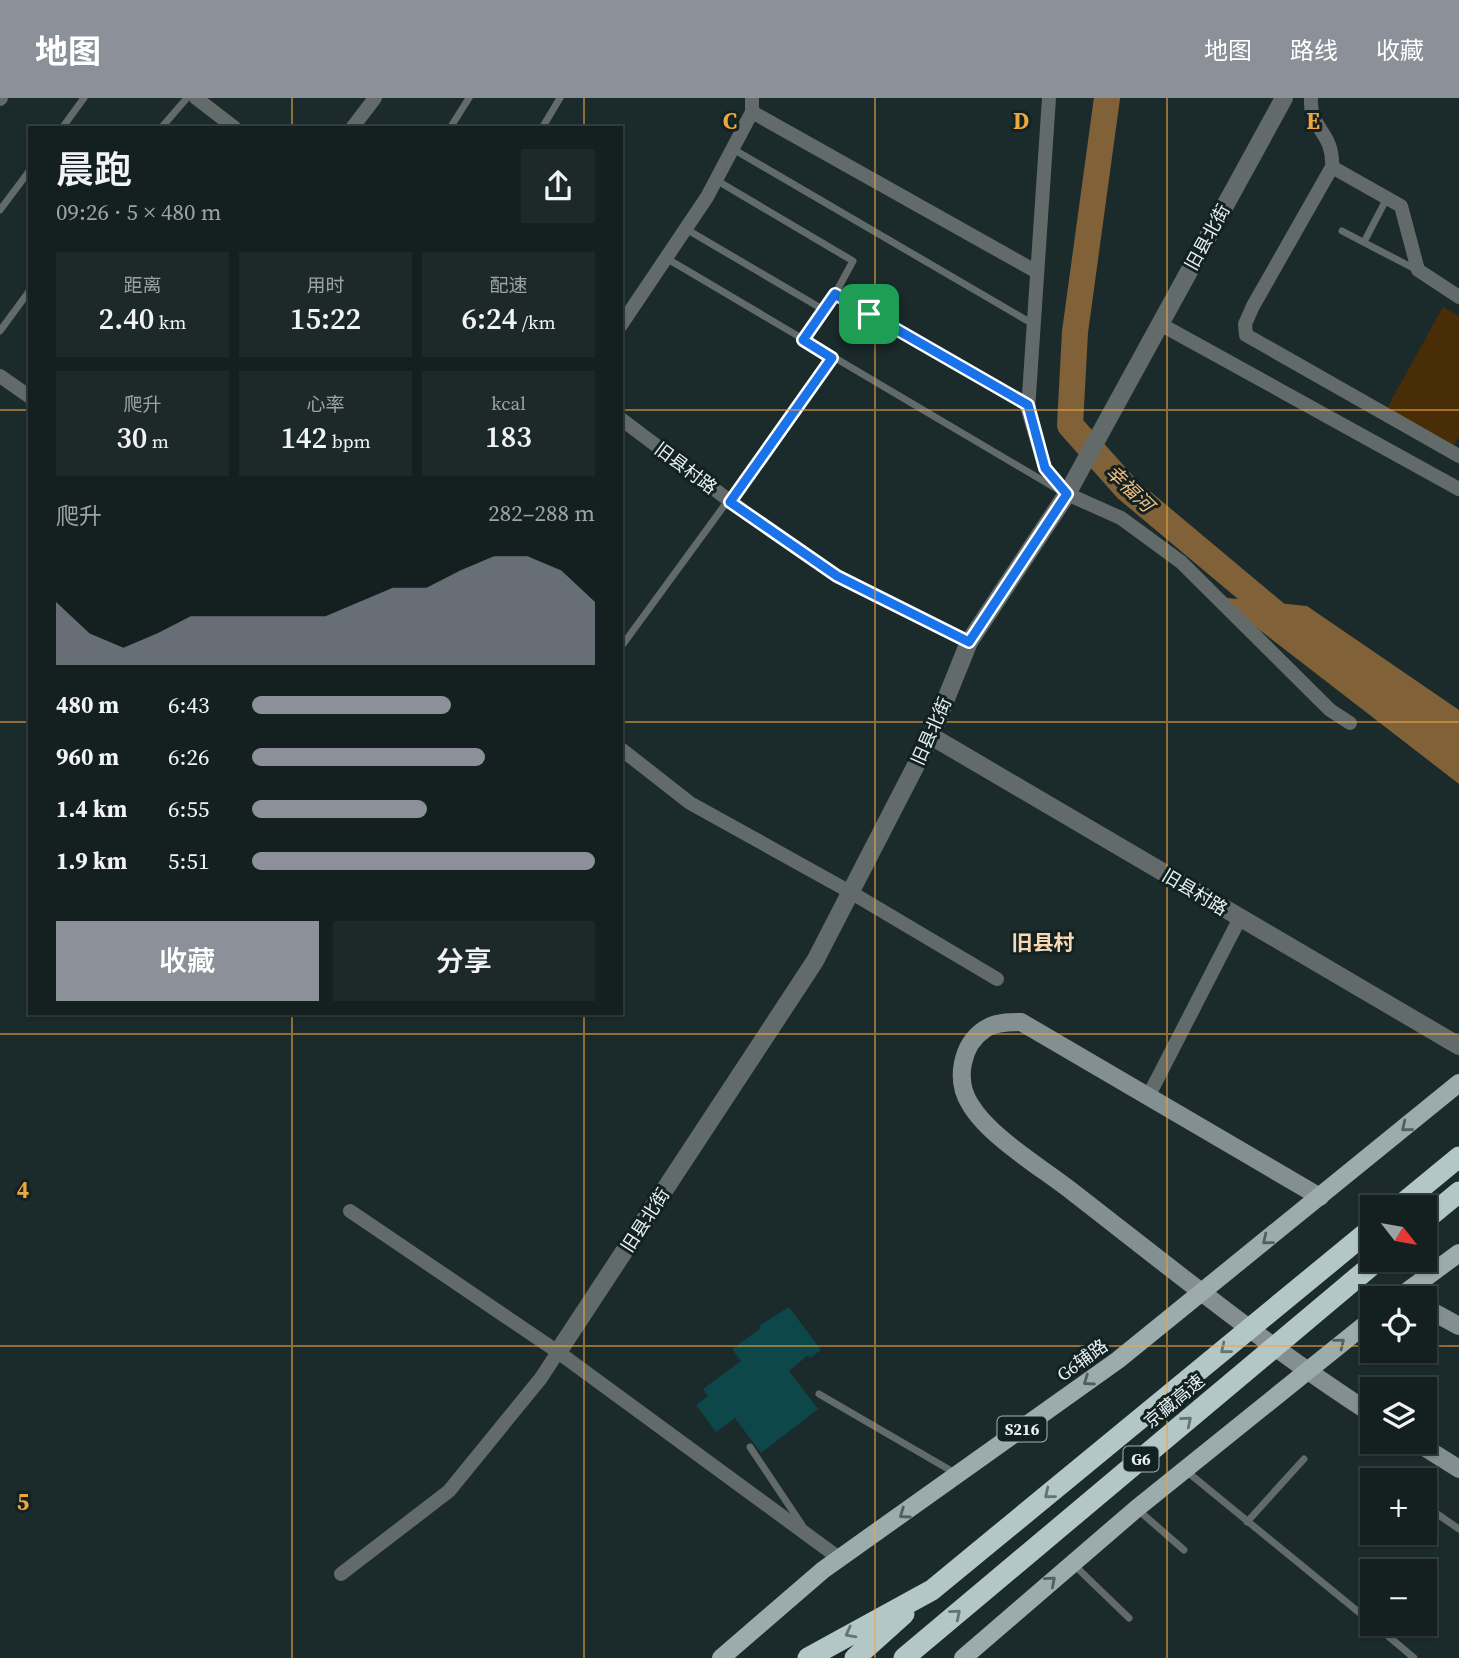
<!DOCTYPE html>
<html lang="zh">
<head>
<meta charset="utf-8">
<style>
  :root { --surface:#142020; --page:#1d2829; --text:#f1f3f6; --muted:#9da3a5; --line:#333e3e; --accent:#8c9099 }
  body { margin:0; font-family:"Source Serif 4","Noto Sans SC",serif; background:var(--page); color:var(--text); height:100vh; display:flex; flex-direction:column; font-size:26px; white-space:nowrap }
  * { box-sizing:border-box; margin:0 }
  p { font-size:23px; color:var(--muted) }
  .icon { flex:none; width:38px; height:38px; fill:none; stroke:currentColor; stroke-width:2; stroke-linecap:round; stroke-linejoin:round }
  .map { position:relative; flex:1; overflow:hidden }
  .sheet { position:absolute; left:28px; top:28px; width:595px; height:889px; display:flex; flex-direction:column; background:var(--surface); border-radius:0px; box-shadow:0 2px 5px #0004,0 0 0 2px var(--line) }
  .sheet>* { flex:none }
  .needle { width:46px; rotate:121deg }
  .tools { position:absolute; left:1360px; top:1097px; display:grid; gap:14px }
  .tools a { display:grid; place-items:center; width:77px; height:77px; border-radius:0px; background:var(--surface); box-shadow:0 2px 5px #0004,0 0 0 2px var(--line); font-size:35px }
  .pin { position:absolute; display:grid; place-items:center; width:60px; height:60px; color:#fff; margin:-30px; border-radius:14px; box-shadow:0 4px 10px #0006 }
  .round { display:grid; place-items:center; flex:none; width:74px; height:74px; border-radius:0px; background:var(--page) }
  .summary { display:flex; align-items:center; justify-content:space-between; height:119px; padding:0 28px }
  h1 { font-size:38px; font-weight:600; line-height:52px }
  .metrics { display:grid; grid-template-columns:repeat(3,1fr); gap:10px; height:119px; padding:7px 28px }
  .metrics div { display:grid; align-content:center; border-radius:0px; background:var(--page); text-align:center }
  .metrics b { font-size:30px; font-weight:600 }
  .metrics small { font-size:19px; font-weight:400 }
  .metrics p { font-size:19px }
  .chart { height:196px; padding:14px 28px }
  .chart p { display:flex; justify-content:space-between }
  .chart svg { width:100%; height:126px; margin-top:7px; fill:var(--accent); opacity:.7 }
  .primary-button { display:flex; gap:14px; margin-top:auto; padding:14px 28px }
  .primary-button a { flex:1; height:80px; border-radius:0px; background:var(--accent); color:#fff; font-size:28px; font-weight:600; line-height:80px; text-align:center }
  .primary-button a+a { background:var(--page); color:var(--text) }
  ul { padding:0 28px; list-style:none; font-size:23px }
  li { display:grid; grid-template-columns:112px 84px 1fr; align-items:center; height:52px }
  li i { height:18px; border-radius:9px; background:var(--accent) }
  header { display:flex; align-items:center; gap:42px; box-sizing:border-box; height:98px; padding:0 35px; background:var(--accent); color:#fff }
  header strong { font-size:33px }
  nav { display:flex; gap:38px; margin-inline-start:auto; font-size:24px }
  .map>svg:first-child { display:block }
  .green { fill:#482d07 }
  .water { fill:#816138 }
  .lines { fill:none; stroke-linecap:round; stroke-linejoin:round }
  .river { stroke:#816138; stroke-width:26 }
  .building { fill:#0d474a }
  .service { stroke:#626a6a; stroke-width:7 }
  .minor { stroke:#626a6a; stroke-width:14 }
  .tertiary { stroke:#626a6a; stroke-width:18 }
  .secondary { stroke:#838f90; stroke-width:18 }
  .primary { stroke:#9cacad; stroke-width:18 }
  .motorway { stroke:#b4c7c7; stroke-width:21 }
  .oneway { stroke:#506061 }
  .oneway2 { stroke:#637474 }
  .route-casing { stroke:#fff; stroke-width:14 }
  .route { stroke:#1a73e8; stroke-width:9 }
  .grid { fill:none; stroke:#f0a63f; stroke-width:2; stroke-opacity:0.55 }
  .labels { text-anchor:middle; dominant-baseline:central; stroke-width:6; stroke-linejoin:round; paint-order:stroke }
  .shield { fill:#122122; stroke:#a7b3b3; stroke-width:2 }
  .shield-label { font-size:16px; font-weight:bold; fill:#e7f1f1 }
  .street-label { font-size:18px; fill:#e7f1f1; stroke:#122122 }
  .water-label { font-size:19px; font-style:italic; fill:#f3bf7f; stroke:#122122 }
  .quarter-label { font-size:21px; font-weight:bold; fill:#f8d8b3; stroke:#122122 }
  .grid-label { font-size:23px; text-anchor:middle; font-weight:bold; fill:#f0a63f; stroke:#122122; stroke-width:6; stroke-linejoin:round; paint-order:stroke }
</style>
</head>
<body>
<header>
<strong>地图</strong>
<nav><a>地图</a><a>路线</a><a>收藏</a></nav>
</header>
<div class="map">
<svg width="1459" height="1560" viewBox="0 0 1459 1560">
  <rect width="100%" height="100%" fill="#1b2a2b"/>
  <!-- green -->
  <path class="green" d="M1443,209L1459,218V338L1454,347L1387,310Z"/>
  <!-- water -->
  <path class="water" d="M1217,499L1307,508L1459,612V686Z"/>
  <g class="lines">
    <!-- river -->
    <path class="river" d="M1107,0L1075,234L1070,327L1127,391L1287,525"/>
  </g>
  <!-- building -->
  <path class="building" d="M789,1209L821,1252L810,1260L808,1257L789,1273L818,1311L761,1355L735,1320L716,1334L696,1307L708,1298L703,1291L741,1263L732,1251L761,1230L759,1228Z"/>
  <g class="lines">
    <!-- service -->
    <path class="service" d="M62,30L84,0
      M161,30L187,0
      M450,30L469,0
      M542,30L560,0
      M733,51L1033,226
      M716,82L853,163L835,196L1027,307
      M0,112L30,72
      M686,131L824,212
      M1342,133L1417,172
      M1364,144L1388,98
      M666,160L1057,391
      M0,233L30,192
      M803,242L835,196
      M621,549L832,260
      M819,1296L955,1375
      M750,1349L802,1427
      M1185,1372L1372,1525
      M1137,1411L1184,1452
      M1430,1411L1459,1431
      M1247,1424L1304,1361
      M1072,1465L1129,1520
      M1374,1526L1414,1560"/>
    <!-- minor -->
    <path class="minor" d="M196,0L235,30
      M1049,0L1028,312L1045,370L1067,396L1121,420L1181,464L1330,612L1350,625
      M1311,0C1309,32 1334,33 1332,69L1253,208L1245,226L1246,237L1459,358
      M0,1L1,0
      M752,14L1037,174
      M352,30L375,0
      M1332,69L1401,108L1418,172L1459,199
      M1160,226L1459,391
      M621,227L707,99L752,14V0
      M0,278L30,299
      M621,321L746,415L837,478L969,544
      M621,651L690,705L852,795L997,881
      M1149,997L1240,820
      M350,1113L558,1254L839,1460
      M341,1476L449,1393L541,1280L558,1254"/>
    <!-- tertiary -->
    <path class="tertiary" d="M931,638L1459,948
      M558,1254L815,863L931,638L969,544L1067,396L1284,0"/>
    <!-- secondary -->
    <path class="secondary" d="M1320,1099L1021,924C1010,924 995,924 985,931C961,947 955,982 970,1006C989,1039 1044,1071 1074,1095C1172,1171 1268,1249 1372,1316
      M1424,1209L1459,1228
      M1416,1344L1459,1371"/>
    <!-- primary -->
    <path class="primary" d="M1398,1200L1459,1155
      M721,1560L823,1472L1118,1262L1459,985
      M963,1560L1136,1411L1372,1221"/>
    <!-- motorway -->
    <path class="motorway" d="M1397,1110L1459,1059
      M1424,1123L1459,1094
      M808,1560L932,1492L1372,1130
      M855,1560L904,1516
      M904,1560L1378,1162"/>
  </g>
  <!-- one-way arrows -->
  <defs><path id="oneway-chevron" d="M-2-3.5L2.5 0L-2 3.5" fill="none" stroke-width="1.6" stroke-linecap="round" stroke-linejoin="round" transform="scale(1.75)"/></defs>
  <g class="oneway">
    <use href="#oneway-chevron" transform="translate(1406 1029) rotate(141)"/>
    <use href="#oneway-chevron" transform="translate(1267 1142) rotate(141)"/>
    <use href="#oneway-chevron" transform="translate(1340 1245) rotate(-39)"/>
    <use href="#oneway-chevron" transform="translate(1088 1283) rotate(145)"/>
    <use href="#oneway-chevron" transform="translate(904 1416) rotate(145)"/>
    <use href="#oneway-chevron" transform="translate(1051 1483) rotate(-41)"/>
  </g>
  <g class="oneway2">
    <use href="#oneway-chevron" transform="translate(1225 1251) rotate(141)"/>
    <use href="#oneway-chevron" transform="translate(1187 1323) rotate(-40)"/>
    <use href="#oneway-chevron" transform="translate(1049 1396) rotate(141)"/>
    <use href="#oneway-chevron" transform="translate(956 1516) rotate(-40)"/>
    <use href="#oneway-chevron" transform="translate(850 1535) rotate(152)"/>
  </g>
  <g class="lines">
    <!-- route casing -->
    <g class="route-casing">
      <path id="route" d="M835,196L1028,307L1045,370L1067,396L969,544L837,478L730,404L832,260L803,242Z"/>
    </g>
    <!-- route -->
    <use href="#route" class="route"/>
  </g>
  <!-- grid -->
  <path class="grid" d="M292,0V30M584,0V30M875,0V1560M1167,0V1560M0,312H30M621,312H1459M0,624H30M621,624H1459M292,915V1560M584,915V1560M0,936H1459M0,1248H1372M1424,1248H1459"/>
  <g class="labels">
    <!-- shield labels -->
    <g class="shield">
      <rect x="997.5" y="1318.5" width="49" height="25" rx="5"/>
      <rect x="1123.5" y="1348.5" width="35" height="25" rx="5"/>
    </g>
    <g class="shield-label">
      <text x="1022" y="1331">S216</text>
      <text x="1141" y="1361">G6</text>
    </g>
    <!-- street labels -->
    <g class="street-label">
      <text transform="translate(1207 139) rotate(-61)">旧县北街</text>
      <text transform="translate(686 370) rotate(37)">旧县村路</text>
      <text transform="translate(931 633) rotate(-66)">旧县北街</text>
      <text transform="translate(1195 794) rotate(31)">旧县村路</text>
      <text transform="translate(645 1122) rotate(-57)">旧县北街</text>
      <text transform="translate(1082 1262) rotate(-36)">G6辅路</text>
      <text transform="translate(1174 1303) rotate(-40)">京藏高速</text>
    </g>
    <!-- water labels -->
    <g class="water-label">
      <text transform="translate(1130 390) rotate(44)">幸福河</text>
    </g>
    <!-- quarter labels -->
    <g class="quarter-label">
      <text x="1043" y="844">旧县村</text>
    </g>
  </g>
  <g class="grid-label">
    <text x="730" y="31">C</text>
    <text x="1021" y="31">D</text>
    <text x="1313" y="31">E</text>
    <text x="23" y="1100">4</text>
    <text x="23" y="1412">5</text>
  </g>
</svg>
<div class="tools">
<a><svg class="needle" viewBox="-14 -14 28 28"><path d="M0-13l5 13h-10z" fill="#e53935"/><path d="M0 13l5-13h-10z" fill="#9da3a5"/></svg></a>
<a><svg class="icon" aria-label="locate" viewBox="0 0 24 24"><circle cx="12" cy="12" r="6"/><path d="M12 2v4M12 18v4M2 12h4M18 12h4"/></svg></a>
<a><svg class="icon" aria-label="layers" viewBox="0 0 24 24"><path d="M12 4l9 5-9 5-9-5zM3 14l9 5 9-5"/></svg></a>
<a>+</a>
<a>−</a>
</div>
<div class="pin" style="left:869px;top:216px;background:#1e9e55"><svg class="icon" aria-label="arrive" viewBox="0 0 24 24"><path d="M6 21V4h12l-3 4 3 4H6"/></svg></div>
<section class="sheet">
<div class="summary"><div><h1>晨跑</h1><p>09:26 · 5 × 480 m</p></div><a class="round"><svg class="icon" aria-label="share" viewBox="0 0 24 24"><path d="M12 15V3M7 8l5-5 5 5M5 13v7h14v-7"/></svg></a></div>
<div class="metrics">
<div><p>距离</p><b>2.40<small> km</small></b></div>
<div><p>用时</p><b>15:22</b></div>
<div><p>配速</p><b>6:24<small> /km</small></b></div>
</div>
<div class="metrics">
<div><p>爬升</p><b>30<small> m</small></b></div>
<div><p>心率</p><b>142<small> bpm</small></b></div>
<div><p>kcal</p><b>183</b></div>
</div>
<div class="chart"><p><span>爬升</span>282–288 m</p>
<svg viewBox="0 0 160 44" preserveAspectRatio="none"><path d="M0 44V22L10 33L20 38L30 33L40 27L50 27L60 27L70 27L80 27L90 22L100 17L110 17L120 11L130 6L140 6L150 11L160 22V44z"/></svg>
</div>
<ul>
<li><b>480 m</b>6:43<i style="width:58%"></i></li>
<li><b>960 m</b>6:26<i style="width:68%"></i></li>
<li><b>1.4 km</b>6:55<i style="width:51%"></i></li>
<li><b>1.9 km</b>5:51<i style="width:100%"></i></li>
</ul>
<div class="primary-button"><a>收藏</a><a>分享</a></div>
</section>
</div>
</body>
</html>
